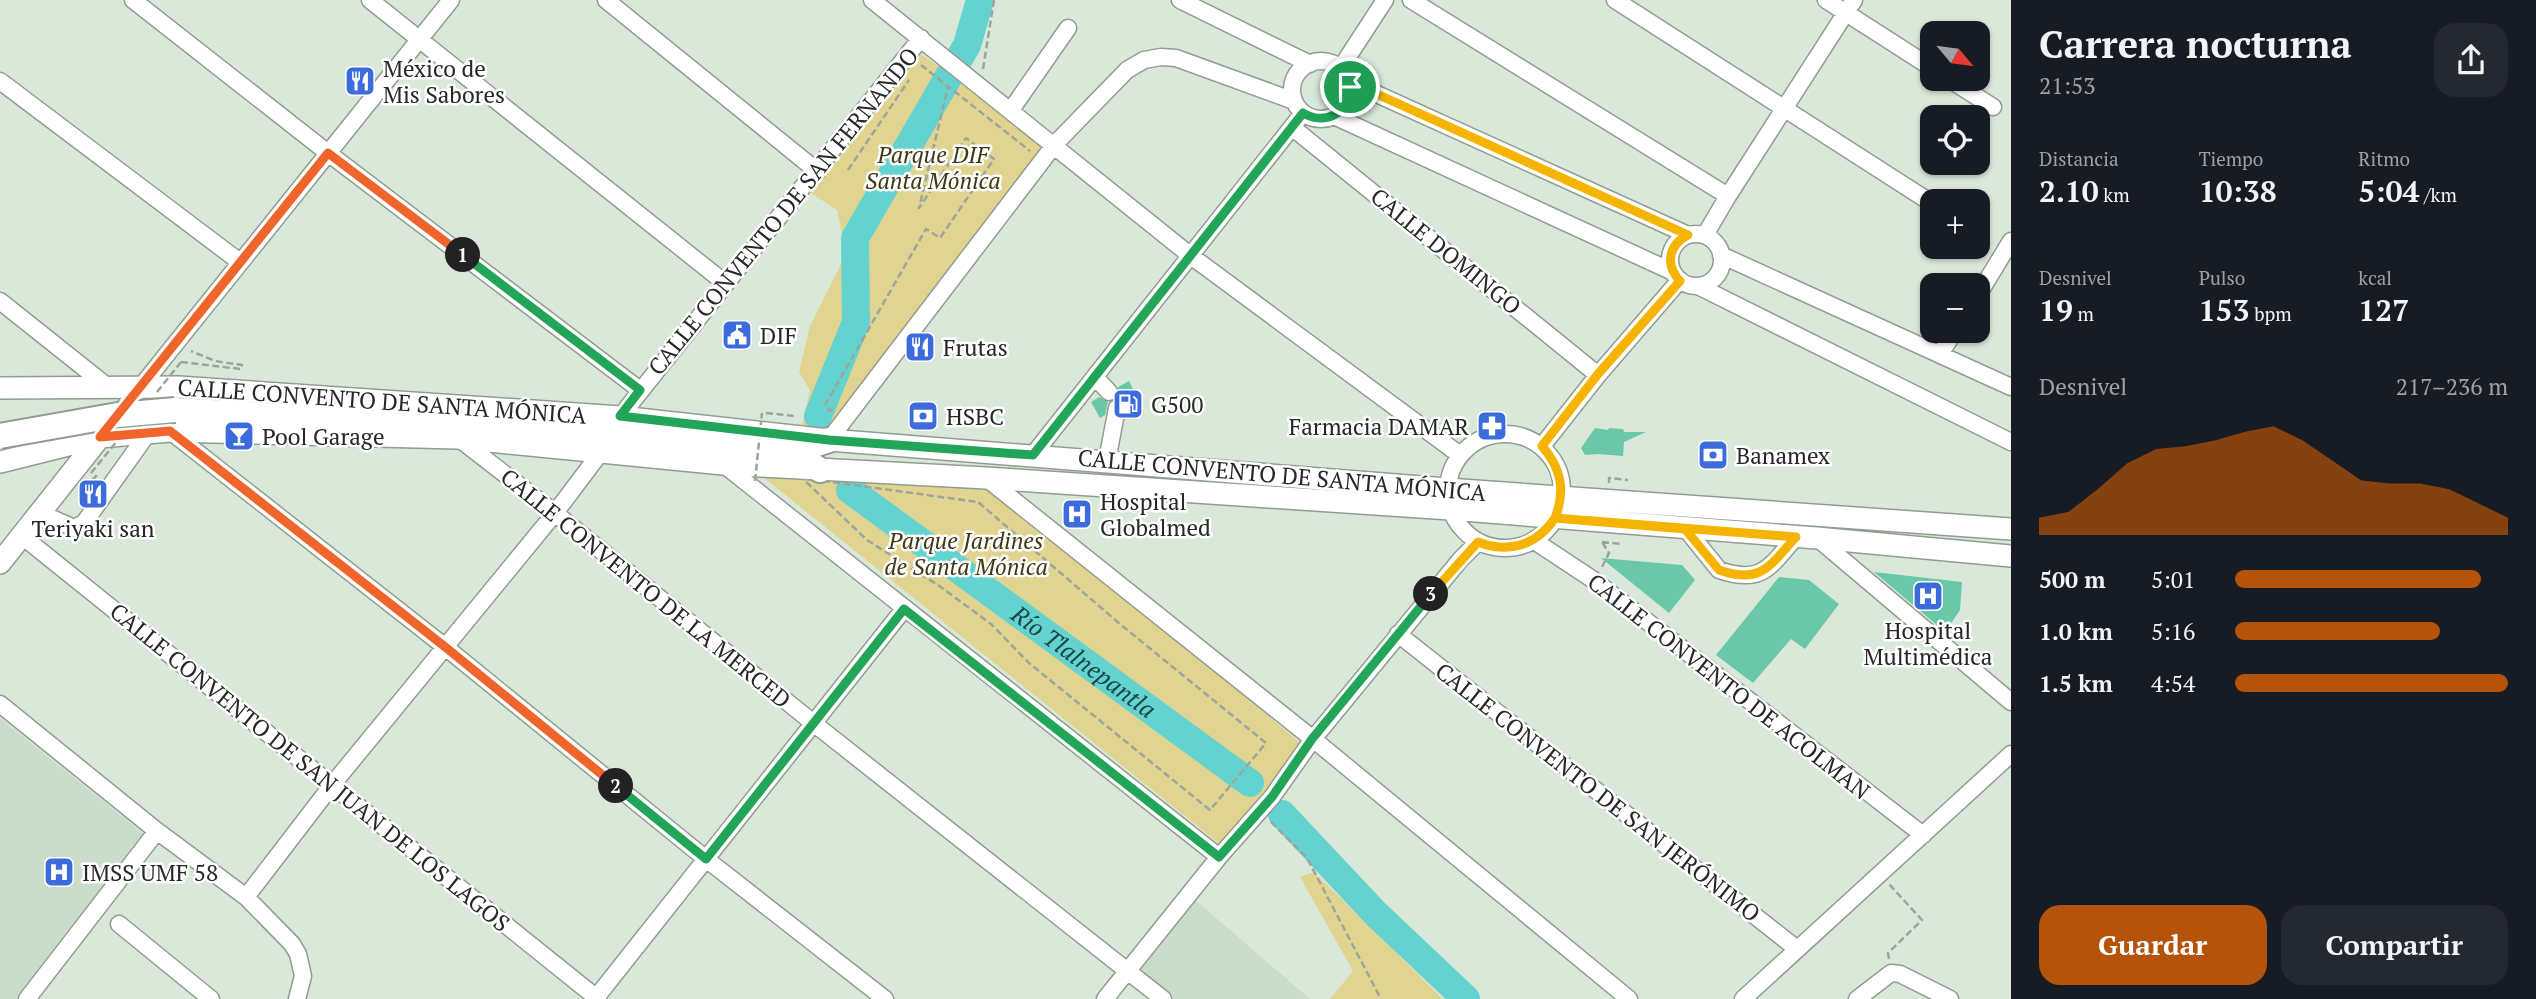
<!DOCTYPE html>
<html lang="es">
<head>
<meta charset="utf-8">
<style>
  :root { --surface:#171b24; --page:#242831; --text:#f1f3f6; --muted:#9ea1a6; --accent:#b45309 }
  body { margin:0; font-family:"PT Serif",serif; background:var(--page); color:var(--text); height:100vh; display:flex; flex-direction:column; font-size:26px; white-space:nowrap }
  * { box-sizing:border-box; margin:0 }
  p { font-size:23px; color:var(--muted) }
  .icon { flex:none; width:38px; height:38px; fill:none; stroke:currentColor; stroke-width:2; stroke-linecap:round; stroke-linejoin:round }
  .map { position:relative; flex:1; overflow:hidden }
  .side { display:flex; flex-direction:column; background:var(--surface); width:525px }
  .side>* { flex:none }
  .needle { width:46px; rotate:119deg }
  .buttons { position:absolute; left:1920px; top:21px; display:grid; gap:14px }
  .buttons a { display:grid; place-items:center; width:70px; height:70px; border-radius:14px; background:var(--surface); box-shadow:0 2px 5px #0004; font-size:35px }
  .pin { position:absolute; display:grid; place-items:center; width:60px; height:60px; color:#fff; margin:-30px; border:4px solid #fff; border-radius:50%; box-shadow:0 2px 7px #0007 }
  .km { position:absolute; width:35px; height:35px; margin:-18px; border-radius:50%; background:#222; color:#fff; font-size:19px; line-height:35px; text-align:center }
  .round { display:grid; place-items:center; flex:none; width:74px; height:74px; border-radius:21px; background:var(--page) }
  .summary { display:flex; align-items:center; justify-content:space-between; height:119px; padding:0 28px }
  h1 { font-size:38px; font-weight:700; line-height:52px }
  .metrics { display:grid; grid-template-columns:repeat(3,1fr); gap:10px; height:119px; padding:7px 28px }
  .metrics div { display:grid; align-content:center }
  .metrics b { font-size:30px; font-weight:700 }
  .metrics small { font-size:19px; font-weight:400 }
  .metrics p { font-size:19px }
  .chart { height:196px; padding:14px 28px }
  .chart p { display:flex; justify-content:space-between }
  .chart svg { width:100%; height:126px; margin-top:7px; fill:var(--accent); opacity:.7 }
  .action { display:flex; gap:14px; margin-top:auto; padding:14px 28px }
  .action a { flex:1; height:80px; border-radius:21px; background:var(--accent); color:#fff; font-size:28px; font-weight:700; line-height:80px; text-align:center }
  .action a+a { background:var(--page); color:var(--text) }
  ul { padding:0 28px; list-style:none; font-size:23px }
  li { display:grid; grid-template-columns:112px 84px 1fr; align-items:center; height:52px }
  li i { height:18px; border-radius:9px; background:var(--accent) }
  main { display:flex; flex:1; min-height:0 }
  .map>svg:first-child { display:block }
  .built { fill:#c9ddca }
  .green { fill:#e1d490 }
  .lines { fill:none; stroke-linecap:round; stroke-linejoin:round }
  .river { stroke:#64d3d0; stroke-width:28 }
  .building { fill:#6ac8a9 }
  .minor-casing { stroke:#909d90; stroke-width:19 }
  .major-casing { stroke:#909d90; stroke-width:24 }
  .highway-casing { stroke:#909d90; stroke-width:28 }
  .path { stroke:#9ba59b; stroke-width:2.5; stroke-dasharray:7 3.5; stroke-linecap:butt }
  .minor { stroke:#fff; stroke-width:16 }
  .major { stroke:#fff; stroke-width:21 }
  .highway { stroke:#fff; stroke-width:24 }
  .highway-bridge-casing { stroke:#909d90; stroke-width:28; stroke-linecap:butt }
  .path-bridge { stroke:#9ba59b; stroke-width:2.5; stroke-dasharray:7 3.5; stroke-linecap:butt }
  .highway-bridge { stroke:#fff; stroke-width:24 }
  .split-1-casing { stroke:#fff; stroke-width:14 }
  .split-2-casing { stroke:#fff; stroke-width:14 }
  .split-3-casing { stroke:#fff; stroke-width:14 }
  .split-4-casing { stroke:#fff; stroke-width:14 }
  .split-1 { stroke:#22a559; stroke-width:9 }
  .split-2 { stroke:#f0652b; stroke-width:9 }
  .split-3 { stroke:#22a559; stroke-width:9 }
  .split-4 { stroke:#f5b400; stroke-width:9 }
  .labels { text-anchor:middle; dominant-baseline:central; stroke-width:5; stroke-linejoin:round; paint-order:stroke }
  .poi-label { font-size:23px; fill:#242924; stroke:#fff; text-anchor:start }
  .park-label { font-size:23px; font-style:italic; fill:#3f3815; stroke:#fff }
  .street-label { font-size:23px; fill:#242924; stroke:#fff }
  .water-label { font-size:24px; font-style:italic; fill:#154746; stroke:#fff }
</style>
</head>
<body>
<main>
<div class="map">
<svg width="2011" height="999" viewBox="0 0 2011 999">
  <rect width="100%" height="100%" fill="#dae8da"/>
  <!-- built -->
  <path class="built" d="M0,718L146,836L17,999H0Z
    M1185,891L1310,999H1153L1120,972Z"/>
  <!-- green -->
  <path class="green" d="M919,53L1055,144L834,423L821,429L802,425L810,390L799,372L810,326L846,254L837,210L811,193Z
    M763,477L987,482L1302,744L1221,845Z
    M1314,872L1443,999H1330L1353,971L1300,877Z"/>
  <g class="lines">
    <!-- river -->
    <g class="river">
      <path d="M818,416L856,322L855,238L967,45L980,0"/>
      <path id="s1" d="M850,490L1250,783"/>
      <path d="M1282,814L1376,914L1466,999"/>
    </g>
  </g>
  <!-- building -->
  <path class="building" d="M1129,381L1137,397L1126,403L1117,398L1118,387Z
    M1099,397L1108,402L1105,415L1100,418L1091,402Z
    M1595,428L1608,430L1609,428L1623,429L1624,432H1646L1624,442L1623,456L1598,454L1585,455L1581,448Z
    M1601,558L1682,565L1695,580L1669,613Z
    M1874,572L1962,582L1960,610L1945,632Z
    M1779,577L1809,580L1839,604L1805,649L1791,639L1753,683L1716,655Z"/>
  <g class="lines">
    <!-- minor casing -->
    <g class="minor-casing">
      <path id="minor" d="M133,0L328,153L640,390
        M370,0L725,283
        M606,0L817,171
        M872,0L1191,256L1460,455
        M1180,0L1310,64
        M1411,0L1728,196
        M1615,0L1930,202
        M1826,0L1932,68
        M1292 90a29 29 0 1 1 58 0a29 29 0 1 1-58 0Z
        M1340,69L1385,0
        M1949,79L1993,107
        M0,81L240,262
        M1348,81L1688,235
        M1011,110L1068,28
        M1334,116L1673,272
        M1293,128L1598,375
        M1670 260a26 26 0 1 1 52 0a26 26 0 1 1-52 0Z
        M1705,235L1728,196L1854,0
        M1721,255L2011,387
        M1698,286L2011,442
        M1978,295L2011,241
        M0,301L108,387
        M1940,354L1955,331
        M1095,377L1109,392
        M620,417L921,38
        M115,419L451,0
        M170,431L444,646L706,859L885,999
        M1448 491a57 57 0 1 1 114 0a57 57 0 1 1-114 0Z
        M458,438L555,513L812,722L1163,999
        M829,440L1055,144L1127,70L1144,60L1161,57L1176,58L1294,101
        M1542,446L1598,375L1680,280
        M1033,455L1303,113
        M1107,461L1117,408
        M723,464L1219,857
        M986,478L1313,739L1629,999
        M40,513L74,528L84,523L148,433
        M1686,529L1719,570C1763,585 1770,566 1796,537
        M22,536L598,999
        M1817,538L2011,702
        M1533,540L1595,581L1923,835
        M1398,634L1797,949
        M0,704L157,831L246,897L292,944L298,954L303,976L297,999
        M246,897L332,785L555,513L601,452
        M119,924L211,999
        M27,999L157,831
        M595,999L904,609
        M1105,999L1219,857L1272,797L1313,739L1460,560L1478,542
        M1743,999L2011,754
        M1857,999L1891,973L1900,974L1950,999"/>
    </g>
    <!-- major casing -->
    <g class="major-casing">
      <path id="major" d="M0,388L178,387L620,417L829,440L1447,489L2011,529
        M0,462L100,437L170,431L458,438L723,464L986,478L1450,509L1817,538L2011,556
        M0,563L100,437"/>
    </g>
    <!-- highway casing -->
    <g class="highway-casing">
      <path id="highway" d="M175,410L616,435L792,452L829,440
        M792,452L820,470"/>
    </g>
    <!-- path -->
    <path class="path" d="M921,65L1030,151
      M983,69L994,0
      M848,170L909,80
      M181,362L241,369L242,365L215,361L191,351
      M832,409L830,411L825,405L926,229L940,238L994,159L966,138L919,208L948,87
      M766,413L795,416V418
      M802,478L978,502L1120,624L1266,743L1210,810L1029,663L991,624L938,585L867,540Z
      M1609,483V478L1628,480
      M85,488L97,475
      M1602,542L1622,544
      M1602,567L1609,553L1602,542
      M1271,822L1307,858L1381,999
      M1889,959L1888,953L1922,920L1889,884"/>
    <!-- minor -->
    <use href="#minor" class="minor"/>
    <!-- major -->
    <use href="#major" class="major"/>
    <!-- highway -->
    <use href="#highway" class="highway"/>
    <!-- highway-bridge casing -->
    <g class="highway-bridge-casing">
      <path id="highway-bridge" d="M0,436L118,415L175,410"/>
    </g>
    <!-- path-bridge -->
    <path class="path-bridge" d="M157,392L181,362
      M91,473L122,435
      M755,481L762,413"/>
    <!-- highway-bridge -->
    <use href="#highway-bridge" class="highway-bridge"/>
  </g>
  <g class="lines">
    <!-- split-1 casing -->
    <g class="split-1-casing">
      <path id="split-1" d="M463,255L640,390L620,416L829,440L1033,455L1303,113C1325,126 1350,113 1350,87"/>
    </g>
    <!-- split-2 casing -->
    <g class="split-2-casing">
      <path id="split-2" d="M463,255L328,153L100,437L170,431L444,646L616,786"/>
    </g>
    <!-- split-3 casing -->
    <g class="split-3-casing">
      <path id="split-3" d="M616,786L706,859L904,609L1219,857L1272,797L1312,739L1431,594"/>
    </g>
    <!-- split-4 casing -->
    <g class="split-4-casing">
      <path id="split-4" d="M1350,87L1348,81L1688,235C1668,245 1665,265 1680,281L1598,374L1542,446C1561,468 1566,490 1555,518L1685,529L1719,570C1762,585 1770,565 1796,537L1555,518C1537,545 1509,554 1478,542L1431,594"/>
    </g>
    <!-- split-1 -->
    <use href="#split-1" class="split-1"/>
    <!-- split-2 -->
    <use href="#split-2" class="split-2"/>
    <!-- split-3 -->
    <use href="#split-3" class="split-3"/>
    <!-- split-4 -->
    <use href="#split-4" class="split-4"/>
  </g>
  <!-- icons -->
  <defs>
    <g id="restaurant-square" transform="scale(1.575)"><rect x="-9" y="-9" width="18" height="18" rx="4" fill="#3c6bdb" stroke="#fff"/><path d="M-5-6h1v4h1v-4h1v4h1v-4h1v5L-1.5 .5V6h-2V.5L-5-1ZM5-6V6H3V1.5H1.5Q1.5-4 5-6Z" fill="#fff"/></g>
    <g id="civic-square" transform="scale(1.575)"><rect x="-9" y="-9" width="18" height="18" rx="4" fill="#3c6bdb" stroke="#fff"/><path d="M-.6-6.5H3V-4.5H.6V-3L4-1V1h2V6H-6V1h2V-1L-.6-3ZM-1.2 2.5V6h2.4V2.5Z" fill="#fff"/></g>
    <g id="fuel-square" transform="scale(1.575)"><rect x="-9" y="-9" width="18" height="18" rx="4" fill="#3c6bdb" stroke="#fff"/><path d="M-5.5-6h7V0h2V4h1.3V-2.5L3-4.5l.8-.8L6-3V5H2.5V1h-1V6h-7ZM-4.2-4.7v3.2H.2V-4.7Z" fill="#fff"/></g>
    <g id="bank-square" transform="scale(1.575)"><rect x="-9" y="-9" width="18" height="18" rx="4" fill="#3c6bdb" stroke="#fff"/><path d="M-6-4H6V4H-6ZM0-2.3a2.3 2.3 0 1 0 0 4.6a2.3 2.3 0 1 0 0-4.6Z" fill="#fff"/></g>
    <g id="pharmacy-square" transform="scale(1.575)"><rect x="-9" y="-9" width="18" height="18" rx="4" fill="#3c6bdb" stroke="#fff"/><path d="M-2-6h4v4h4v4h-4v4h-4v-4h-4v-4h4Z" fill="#fff"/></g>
    <g id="bar-square" transform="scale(1.575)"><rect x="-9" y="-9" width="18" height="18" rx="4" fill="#3c6bdb" stroke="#fff"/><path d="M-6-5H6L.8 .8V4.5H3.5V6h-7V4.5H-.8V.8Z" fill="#fff"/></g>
    <g id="hospital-square" transform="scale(1.575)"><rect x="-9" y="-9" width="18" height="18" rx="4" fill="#3c6bdb" stroke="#fff"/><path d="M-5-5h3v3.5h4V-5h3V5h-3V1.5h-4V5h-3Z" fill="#fff"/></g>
  </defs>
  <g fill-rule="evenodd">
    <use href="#restaurant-square" x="360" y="81"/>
    <use href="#civic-square" x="737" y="335"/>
    <use href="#restaurant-square" x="920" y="347"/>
    <use href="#fuel-square" x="1128" y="404"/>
    <use href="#bank-square" x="923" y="416"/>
    <use href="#pharmacy-square" x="1492" y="426"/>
    <use href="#bar-square" x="239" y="436"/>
    <use href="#bank-square" x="1713" y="455"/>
    <use href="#restaurant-square" x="93" y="494"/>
    <use href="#hospital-square" x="1077" y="514"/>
    <use href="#hospital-square" x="1928" y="596"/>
    <use href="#hospital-square" x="59" y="872"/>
  </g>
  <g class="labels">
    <!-- poi labels -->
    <g class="poi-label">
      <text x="383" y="68">México de<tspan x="383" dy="26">Mis Sabores</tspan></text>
      <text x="760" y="335">DIF</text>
      <text x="943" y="347">Frutas</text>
      <text x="1151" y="404">G500</text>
      <text x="946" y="416">HSBC</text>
      <text x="1469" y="426" text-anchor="end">Farmacia DAMAR</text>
      <text x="262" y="436">Pool Garage</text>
      <text x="1736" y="455">Banamex</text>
      <text x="1100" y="501">Hospital<tspan x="1100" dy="26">Globalmed</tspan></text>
      <text x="93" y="528" text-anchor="middle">Teriyaki san</text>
      <text x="1928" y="630" text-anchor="middle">Hospital<tspan x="1928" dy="26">Multimédica</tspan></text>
      <text x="82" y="872">IMSS UMF 58</text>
    </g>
    <!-- park labels -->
    <g class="park-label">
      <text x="933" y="154">Parque DIF<tspan x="933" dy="26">Santa Mónica</tspan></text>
      <text x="966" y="540">Parque Jardines<tspan x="966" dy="26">de Santa Mónica</tspan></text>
    </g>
    <!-- street labels -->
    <g class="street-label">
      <text transform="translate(783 211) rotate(-51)">CALLE CONVENTO DE SAN FERNANDO</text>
      <text transform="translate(1446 251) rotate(39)">CALLE DOMINGO</text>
      <text transform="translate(382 401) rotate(4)">CALLE CONVENTO DE SANTA MÓNICA</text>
      <text transform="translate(1282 475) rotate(5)">CALLE CONVENTO DE SANTA MÓNICA</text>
      <text transform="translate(646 588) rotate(39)">CALLE CONVENTO DE LA MERCED</text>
      <text transform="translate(1729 686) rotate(38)">CALLE CONVENTO DE ACOLMAN</text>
      <text transform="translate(310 767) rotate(39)">CALLE CONVENTO DE SAN JUAN DE LOS LAGOS</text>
      <text transform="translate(1598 792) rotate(38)">CALLE CONVENTO DE SAN JERÓNIMO</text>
    </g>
    <!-- water labels -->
    <g class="water-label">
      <text stroke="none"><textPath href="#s1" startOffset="290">Río Tlalnepantla</textPath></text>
    </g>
  </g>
</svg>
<div class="buttons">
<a><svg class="needle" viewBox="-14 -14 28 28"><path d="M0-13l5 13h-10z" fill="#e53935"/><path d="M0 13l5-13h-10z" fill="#9ea1a6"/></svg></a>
<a><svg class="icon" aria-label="locate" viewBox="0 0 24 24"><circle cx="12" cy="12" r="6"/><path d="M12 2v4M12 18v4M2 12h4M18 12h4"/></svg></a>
<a>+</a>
<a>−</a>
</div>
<div class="pin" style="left:1350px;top:87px;background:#1e9e55"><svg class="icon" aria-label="arrive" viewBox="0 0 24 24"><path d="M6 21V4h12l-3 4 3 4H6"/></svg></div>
<b class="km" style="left:463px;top:255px">1</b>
<b class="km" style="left:616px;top:786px">2</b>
<b class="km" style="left:1431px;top:594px">3</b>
</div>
<section class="side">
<div class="summary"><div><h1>Carrera nocturna</h1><p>21:53</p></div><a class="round"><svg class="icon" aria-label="share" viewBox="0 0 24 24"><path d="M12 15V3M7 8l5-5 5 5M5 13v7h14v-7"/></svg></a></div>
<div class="metrics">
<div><p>Distancia</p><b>2.10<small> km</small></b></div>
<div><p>Tiempo</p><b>10:38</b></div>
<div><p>Ritmo</p><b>5:04<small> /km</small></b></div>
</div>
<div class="metrics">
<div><p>Desnivel</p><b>19<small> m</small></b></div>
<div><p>Pulso</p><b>153<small> bpm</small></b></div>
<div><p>kcal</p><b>127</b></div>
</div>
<div class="chart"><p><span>Desnivel</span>217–236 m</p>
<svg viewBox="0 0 160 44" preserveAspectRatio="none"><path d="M0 44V38L10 36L20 28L30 19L40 14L50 13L60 11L70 8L80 6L90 11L100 18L110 25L120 26L130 26L140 28L150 33L160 38V44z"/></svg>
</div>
<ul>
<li><b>500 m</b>5:01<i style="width:90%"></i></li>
<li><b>1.0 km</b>5:16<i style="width:75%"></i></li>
<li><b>1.5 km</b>4:54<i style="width:100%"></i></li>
</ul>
<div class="action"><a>Guardar</a><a>Compartir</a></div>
</section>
</main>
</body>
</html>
